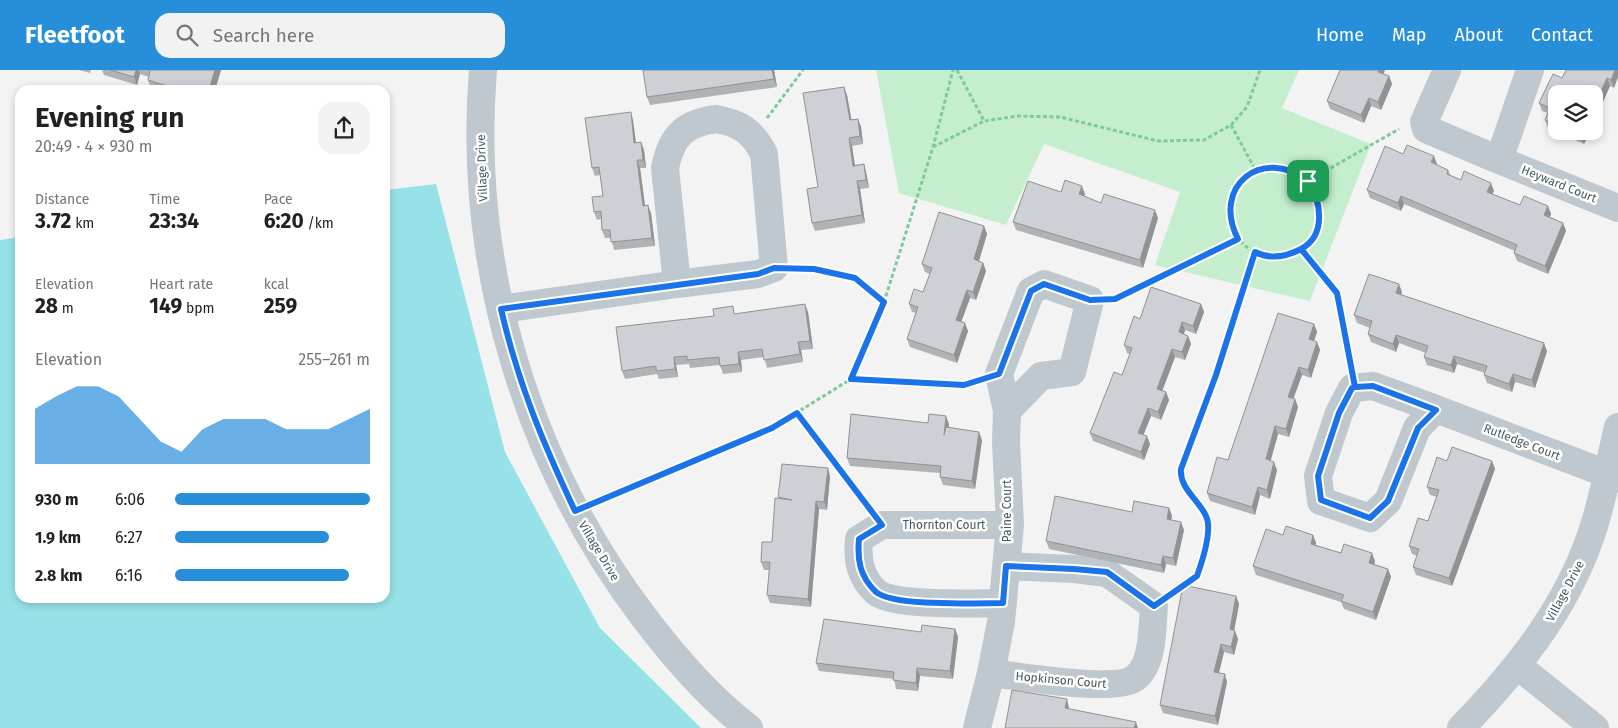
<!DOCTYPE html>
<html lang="en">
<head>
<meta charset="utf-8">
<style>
  :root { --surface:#fff; --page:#f2f2f2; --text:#222; --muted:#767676; --accent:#278eda }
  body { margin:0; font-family:"Fira Sans",sans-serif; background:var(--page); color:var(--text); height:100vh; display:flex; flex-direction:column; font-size:19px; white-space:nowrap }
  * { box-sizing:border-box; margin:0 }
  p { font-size:16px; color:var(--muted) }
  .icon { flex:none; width:28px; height:28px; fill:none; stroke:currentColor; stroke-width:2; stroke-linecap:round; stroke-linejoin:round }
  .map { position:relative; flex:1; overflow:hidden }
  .side { position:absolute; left:15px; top:15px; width:375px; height:518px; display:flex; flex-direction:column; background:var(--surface); border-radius:15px; box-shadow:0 2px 8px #0003 }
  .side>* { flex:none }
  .fabs { position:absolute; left:1548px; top:15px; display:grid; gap:10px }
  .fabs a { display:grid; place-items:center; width:55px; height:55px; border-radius:10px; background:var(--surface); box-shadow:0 2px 8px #0003; font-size:25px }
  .pin { position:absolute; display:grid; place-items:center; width:42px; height:42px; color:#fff; margin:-21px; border-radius:10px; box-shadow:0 2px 8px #0006 }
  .round { display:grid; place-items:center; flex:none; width:52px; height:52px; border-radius:15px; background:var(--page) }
  .head { display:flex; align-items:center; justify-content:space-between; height:85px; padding:0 20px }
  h1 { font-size:28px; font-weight:700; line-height:38px }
  .figures { display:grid; grid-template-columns:repeat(3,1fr); gap:8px; height:85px; padding:5px 20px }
  .figures div { display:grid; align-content:center }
  .figures b { font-size:21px; font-weight:700 }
  .figures small { font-size:14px; font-weight:400 }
  .figures p { font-size:14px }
  .chart { height:140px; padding:10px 20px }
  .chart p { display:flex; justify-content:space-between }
  .chart svg { width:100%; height:90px; margin-top:5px; fill:var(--accent); opacity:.7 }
  ul { padding:0 20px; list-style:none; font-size:16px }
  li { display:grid; grid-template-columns:80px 60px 1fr; align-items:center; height:38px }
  li i { height:12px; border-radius:6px; background:var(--accent) }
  header { display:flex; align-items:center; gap:30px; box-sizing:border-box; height:70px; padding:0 25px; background:var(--accent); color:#fff }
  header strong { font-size:24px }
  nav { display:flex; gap:28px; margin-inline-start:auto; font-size:18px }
  .search { width:350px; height:45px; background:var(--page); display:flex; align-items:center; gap:12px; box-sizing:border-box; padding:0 18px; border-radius:15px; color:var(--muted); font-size:19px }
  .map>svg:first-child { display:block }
  .green { fill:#c5eecf }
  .water { fill:#96e2e8 }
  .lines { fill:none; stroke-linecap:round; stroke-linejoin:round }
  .path { stroke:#7fca9b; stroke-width:3; stroke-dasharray:4 2.5; stroke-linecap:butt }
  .street { stroke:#bfc8ce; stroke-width:28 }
  .wall { fill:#b0b3b6 }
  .shaded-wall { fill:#909294 }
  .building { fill:#cdd0d4; stroke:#909294 }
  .route-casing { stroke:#fff; stroke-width:10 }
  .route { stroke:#1a73e8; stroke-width:6 }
  .labels { text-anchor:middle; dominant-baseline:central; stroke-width:5; stroke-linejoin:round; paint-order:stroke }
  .street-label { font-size:12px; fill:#4b585f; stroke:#fff }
</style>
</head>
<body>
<header>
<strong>Fleetfoot</strong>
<div class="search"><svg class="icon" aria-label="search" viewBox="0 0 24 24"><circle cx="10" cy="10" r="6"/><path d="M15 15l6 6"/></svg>Search here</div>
<nav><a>Home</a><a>Map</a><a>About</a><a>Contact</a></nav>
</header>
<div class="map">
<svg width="1618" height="658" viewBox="0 0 1618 658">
  <rect width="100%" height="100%" fill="#f4f3f3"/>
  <!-- green -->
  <path class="green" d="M876,0H1299L1282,38L1371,74L1310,231L1155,195L1180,122L1044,74L1006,155L899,123Z"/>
  <!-- water -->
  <path class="water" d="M436,114L505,382L600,558L701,658H0V170L20,167V528H385V120Z"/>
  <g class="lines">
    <!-- path -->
    <path class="path" d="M957,0L984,51L1018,46L1060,47L1158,71L1204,70L1231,55L1247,37L1260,0
      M767,48L803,0
      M1231,55L1256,101
      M933,77L984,51
      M1230 142a45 45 0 1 1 90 0a45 45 0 1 1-90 0Z
      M1308,111L1399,59
      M1301,179L1337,223L1350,292
      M799,199H814L855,208L884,232
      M1115,229L1238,169
      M851,309L964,315L975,312
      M797,343L866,434
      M599,431L772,358L851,309L884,232L933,77L953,0
      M1173,521L1197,506C1202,492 1213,460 1206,446C1199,430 1179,418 1181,399L1216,305L1255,182"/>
    <!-- street -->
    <path class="street" d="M483,0C467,194 526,391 643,546C674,587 708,627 749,658
      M1447,0L1424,52L1426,59L1499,90L1530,0
      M716,49C740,53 753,62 764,84L774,198L758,204L677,214L665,98C671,67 684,53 716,49Z
      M1499,90L1618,138
      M501,239L677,214
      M1373,316L1436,339L1417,358L1388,431L1370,448L1321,431L1318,406L1339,343L1352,318Z
      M1436,339L1618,408
      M1003,533C977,533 894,537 876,522C860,507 857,490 859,469L882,455H1010
      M1518,596L1595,658
      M991,603C1019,606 1116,623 1135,608C1154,593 1152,558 1154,536L1107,503L1074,499L1006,496
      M977,658L991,603L1001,552L1010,455L1006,372L1007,341L999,304L1031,221L1044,214L1090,230L1072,302L1041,306L1007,341
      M1461,658C1515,602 1564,542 1590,468C1603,432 1609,394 1618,357"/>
  </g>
  <!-- wall -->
  <path class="wall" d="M79,0H91L90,3Z
    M102,0H221L215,20H157L151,18L148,10L149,7L140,4L137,15L104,5Z
    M643,0H774L777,17L650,35L647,27Z
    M1340,0H1385L1383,4L1389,6L1392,14L1381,40L1371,36L1364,53L1330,39L1327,31Z
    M1618,0L1614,18L1610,16L1594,52V24H1556V61H1590L1584,74L1548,58L1545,50L1548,43L1542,41L1539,33L1562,8Z
    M844,17L847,25L851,50L858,49L861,57L863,74L852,76L855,95L864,94L866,102L869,118L860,119L865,153L815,161L812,153L818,117Z
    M633,50L636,73L641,72L644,80L646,98H640L645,135L651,143L655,176L614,180L611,168H605L602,160L601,149L597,150L594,142L603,126L600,105L595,106L592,98Z
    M1403,84L1437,94L1436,95L1448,100L1451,106L1494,121L1492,124L1520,135L1548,136L1551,144L1550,147L1563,153L1566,161L1548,204L1517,191L1514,183L1515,181L1404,134L1401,141L1370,128L1367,120Z
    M1061,122L1085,124L1084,126L1101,133L1158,148L1143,198L1016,160L1013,152Z
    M984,156L987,164L979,191L983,193L986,201L976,230L970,228L961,252L968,261L957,293L910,277L907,269L916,243L912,242L909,234L923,222L930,204L925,202L922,194Z
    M1402,222L1401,225L1547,281L1535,318L1515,312L1512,322L1487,313L1484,305L1485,303L1457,294L1454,303L1427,295L1424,287L1426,283L1399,273L1396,282L1371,272L1368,264L1370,258L1357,253L1354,245Z
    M1201,234L1204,242L1196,264L1185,260L1184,264L1188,266L1191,274L1185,290L1175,287L1162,321L1166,322L1169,330L1161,350L1151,346L1143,365L1150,374L1144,390L1093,371L1090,363L1122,305L1130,284L1127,283L1124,275L1140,249Z
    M808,242L813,279L801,280L803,292L767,298L764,287L741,290L742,302L723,304L720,295L690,298L689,294L676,295L678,307L659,309L657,304L625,309L622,301L735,244Z
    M1314,254L1317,262L1314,271L1317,272L1320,280L1311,308L1302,305L1295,324L1293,328L1295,329L1298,337L1289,367L1278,364L1270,391L1277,400L1270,429L1260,425L1255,445L1210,431L1207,423Z
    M928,353L949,354V357L982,370L975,419L943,415L940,407V403L850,396L847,388Z
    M1447,391H1492L1495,399L1452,516L1416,505L1413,497L1417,486L1412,484L1409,476L1428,451L1437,427L1430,425L1427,417Z
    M830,406L827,440L819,439L811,537L770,533L767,525L769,500H764L761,492L772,472L779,429L778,427Z
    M1169,438L1172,446L1171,450L1184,460L1176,496L1166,494L1164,503L1049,479L1046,471L1132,442Z
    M1283,465H1313L1316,473L1315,475L1341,483L1375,491L1374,494L1388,499L1391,507L1376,550L1344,539L1341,532L1256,505L1253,496Z
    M1236,526L1239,534L1234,561L1238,569L1234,585L1224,582L1219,603L1227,612L1218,655L1163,643L1160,635Z
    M955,559L958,567L953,609L920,606L918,621L896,619L894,609L819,601L816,593L921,562Z"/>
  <!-- shaded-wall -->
  <path class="shaded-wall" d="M136,0H139L140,4L137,15L134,7Z
    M215,0H221L215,20H209Z
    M772,0H774L777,17L774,9Z
    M1379,0H1385L1381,10L1378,2Z
    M1615,0H1618V7L1614,18L1611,10Z
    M1389,6L1392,14L1381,40L1378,32Z
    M1607,8L1610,16L1594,52V37Z
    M844,17L847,25L853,58L850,50Z
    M1369,28L1371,36L1364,53L1361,45Z
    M631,42L633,50L637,81L634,73Z
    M858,49L861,57L863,74L860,66Z
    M1583,61H1590L1584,74L1581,66Z
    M849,68L852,76L856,104L853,96Z
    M641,72L644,80L646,98L643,90Z
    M1434,86L1437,94L1434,100L1431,92Z
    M637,90L640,98L646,144L643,136Z
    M864,94L866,102L869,118L866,110Z
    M857,111L860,119L865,153L862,145Z
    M1491,113L1494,121L1489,130L1487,122Z
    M1082,116L1085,124L1082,132L1079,124Z
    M1401,126L1404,134L1401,141L1398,133Z
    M648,135L651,143L655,176L652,168Z
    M1548,136L1551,144L1547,153L1544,145Z
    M1155,140L1158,148L1143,198L1140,190Z
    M1563,153L1566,161L1548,204L1545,196Z
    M984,156L987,164L977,197L974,189Z
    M983,193L986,201L976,230L973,222Z
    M1399,214L1402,222L1399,231L1396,223Z
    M967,220L970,228L959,258L956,250Z
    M805,234L808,242L813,279L810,271Z
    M1201,234L1204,242L1196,264L1193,256Z
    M1182,252L1185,260L1182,270L1179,262Z
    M965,253L968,261L957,293L954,285Z
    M1314,254L1317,262L1312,277L1309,269Z
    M1396,265L1399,273L1396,282L1393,274Z
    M1188,266L1191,274L1185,290L1182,282Z
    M798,272L801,280L803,292L800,284Z
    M1317,272L1320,280L1311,308L1308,300Z
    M1544,273L1547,281L1535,318L1532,310Z
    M1172,279L1175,287L1160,327L1157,319Z
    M738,282L741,290L742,302L739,294Z
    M1454,286L1457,294L1454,303L1451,295Z
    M674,287L676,295L678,307L675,299Z
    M1299,297L1302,305L1291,335L1288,327Z
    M1513,304L1515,312L1512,322L1509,314Z
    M1166,322L1169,330L1161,350L1158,342Z
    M1295,329L1298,337L1289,367L1286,359Z
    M1148,338L1151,346L1141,371L1138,363Z
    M946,346L949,354L947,373L944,365Z
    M1275,356L1278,364L1269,397L1266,389Z
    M979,362L982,370L975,419L972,411Z
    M1147,366L1150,374L1144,390L1141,382Z
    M1492,391L1495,399L1452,516L1449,508Z
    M1274,392L1277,400L1270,429L1267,420Z
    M828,398L830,406L827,440L824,432Z
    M1258,417L1260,425L1255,445L1252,437Z
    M816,431L819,439L811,537L808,529Z
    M1169,438L1172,446L1170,457L1167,449Z
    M1181,452L1184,460L1176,496L1173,488Z
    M1313,465L1316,473L1314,482L1311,474Z
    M1372,483L1375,491L1372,501L1369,493Z
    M1163,486L1166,494L1164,503L1161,495Z
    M1388,499L1391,507L1376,550L1373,542Z
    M1236,526L1239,534L1233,567L1230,559Z
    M955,559L958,567L953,609L950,601Z
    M1235,561L1238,569L1234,585L1231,577Z
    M1221,574L1224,582L1217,610L1214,602Z
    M917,598L920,606L918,621L916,613Z
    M1225,604L1227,612L1218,655L1215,646Z
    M1067,629L1069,638L1068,646L1065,638Z
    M1136,652L1138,658H1134Z"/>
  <!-- building -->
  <path class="building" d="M110,0H136L134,7Z
    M150,0H215L209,20H180L148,10Z
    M643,0H772L774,9L647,27Z
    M1340,0H1379L1378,2L1389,6L1378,32L1369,28L1361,45L1327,31Z
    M1566,0H1615L1611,10L1607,8L1594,37V24H1556V55L1545,50L1550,38L1539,33L1553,4L1562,8Z
    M844,17L850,50L858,49L860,66L849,68L853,96L864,94L866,110L857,111L862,145L812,153L807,119L818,117L803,23Z
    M631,42L634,73L641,72L643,90H637L643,136L648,135L652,168L611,172L610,160H602L601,141L594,142L592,127L603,126L599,97L592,98L585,48Z
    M1570,61H1583L1581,66Z
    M1407,75L1434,86L1431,92L1448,100L1447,104L1461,110L1464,101L1491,113L1487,122L1520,135L1524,126L1548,136L1544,145L1563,153L1545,196L1514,183L1517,175L1401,126L1398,133L1367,120L1385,76L1403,84Z
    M1065,110L1082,116L1079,124L1101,133L1104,124L1155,140L1140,190L1013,152L1028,111L1061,122Z
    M939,142L984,156L974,189L983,193L973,222L967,220L956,250L965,253L954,285L907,269L918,237L909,234L914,219L923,222L932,198L922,194Z
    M1369,204L1399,214L1396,223L1544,273L1532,310L1513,304L1509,314L1484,305L1487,296L1454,286L1451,295L1424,287L1428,276L1396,265L1393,274L1368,264L1372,251L1354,245Z
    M1151,217L1201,234L1193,256L1182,252L1179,262L1188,266L1182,282L1172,279L1157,319L1166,322L1158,342L1148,338L1138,363L1147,366L1141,382L1090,363L1114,302L1122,305L1132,278L1124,275L1134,246L1140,249Z
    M805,234L810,271L798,272L800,284L764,290L762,279L738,282L739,294L720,296L719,287L687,290V286L674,287L675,299L656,301V296L622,301L616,257L714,246L713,239L733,236L734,244Z
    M1278,243L1314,254L1309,269L1317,272L1308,300L1299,297L1292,316L1288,327L1295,329L1286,359L1275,356L1266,389L1274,392L1267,420L1258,417L1252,437L1207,423L1217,387L1228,390Z
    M851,344L928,353L929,344L946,346L944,365L946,357L979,362L972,411L940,407L941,396L847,388Z
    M1452,377L1492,391L1449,508L1413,497L1419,479L1409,476L1418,448L1428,451L1439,420L1427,417L1437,387L1447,391Z
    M782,394L828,398L824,432L816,431L808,529L767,525L770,492H761L762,472H772L775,428L792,430L778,427Z
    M1055,426L1132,442L1134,431L1169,438L1167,449L1181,452L1173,488L1163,486L1161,495L1046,471Z
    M1286,456L1313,465L1311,474L1341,483L1344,474L1372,483L1369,493L1388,499L1373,542L1341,531L1344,525L1253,496L1266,459L1283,465Z
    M1183,515L1236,526L1230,559L1235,561L1231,577L1221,574L1214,602L1225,604L1215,646L1160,635Z
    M824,549L921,562L922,555L955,559L950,601L917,598L916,613L893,610L894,602L816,593Z
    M1012,620L1067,629L1065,638L1136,652L1134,658H1005Z"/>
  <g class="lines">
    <!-- route casing -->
    <g class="route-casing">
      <path id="route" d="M1308,111C1262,76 1211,116 1238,169L1115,229L1090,230L1044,214L1031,221L999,304L964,315L851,309L884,232L855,208L814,199L774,198L758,204L501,239C518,313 543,373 575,441L772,358L797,343L882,455L859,469C857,490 860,507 876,522C894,537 977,533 1003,533L1006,496L1074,499L1107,502L1154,536L1197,506C1202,492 1213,460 1206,446C1199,430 1179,418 1181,399L1216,305L1255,182C1271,190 1286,187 1301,179L1337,223L1355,317L1373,316L1436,340L1418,358L1388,431L1370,448L1321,430L1318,406L1339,343L1352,318L1355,317L1337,223L1301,179C1327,165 1321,131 1308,111"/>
    </g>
    <!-- route -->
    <use href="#route" class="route"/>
  </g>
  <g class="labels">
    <!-- street labels -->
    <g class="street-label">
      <text transform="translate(482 98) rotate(-92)">Village Drive</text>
      <text transform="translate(1559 114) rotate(22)">Heyward Court</text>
      <text transform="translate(1522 372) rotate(21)">Rutledge Court</text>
      <text transform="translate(1007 441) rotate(-90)">Paine Court</text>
      <text x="944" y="455">Thornton Court</text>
      <text transform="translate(599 481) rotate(59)">Village Drive</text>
      <text transform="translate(1565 521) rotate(-62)">Village Drive</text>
      <text transform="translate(1061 610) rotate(5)">Hopkinson Court</text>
    </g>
  </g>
</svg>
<div class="fabs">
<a><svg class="icon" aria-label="layers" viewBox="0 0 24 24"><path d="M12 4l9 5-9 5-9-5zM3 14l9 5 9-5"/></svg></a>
</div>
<div class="pin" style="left:1308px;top:111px;background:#1e9e55"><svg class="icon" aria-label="arrive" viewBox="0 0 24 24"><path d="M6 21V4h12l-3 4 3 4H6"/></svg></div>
<section class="side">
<div class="head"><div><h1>Evening run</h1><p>20:49 · 4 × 930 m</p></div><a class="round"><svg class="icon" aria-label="share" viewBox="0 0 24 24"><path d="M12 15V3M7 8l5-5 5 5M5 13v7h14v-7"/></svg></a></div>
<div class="figures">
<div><p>Distance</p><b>3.72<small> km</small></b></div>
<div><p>Time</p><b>23:34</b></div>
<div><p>Pace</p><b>6:20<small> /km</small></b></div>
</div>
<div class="figures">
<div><p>Elevation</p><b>28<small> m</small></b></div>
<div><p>Heart rate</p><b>149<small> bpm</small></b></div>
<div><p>kcal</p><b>259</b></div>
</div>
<div class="chart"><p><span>Elevation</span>255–261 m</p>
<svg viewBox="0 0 160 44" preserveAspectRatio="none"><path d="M0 44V17L10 11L20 6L30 6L40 11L50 22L60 33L70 38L80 27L90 22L100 22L110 22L120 27L130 27L140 27L150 22L160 17V44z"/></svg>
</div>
<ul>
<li><b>930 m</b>6:06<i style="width:100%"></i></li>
<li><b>1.9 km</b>6:27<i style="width:79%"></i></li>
<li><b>2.8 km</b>6:16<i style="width:89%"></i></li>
</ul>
</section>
</div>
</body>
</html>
